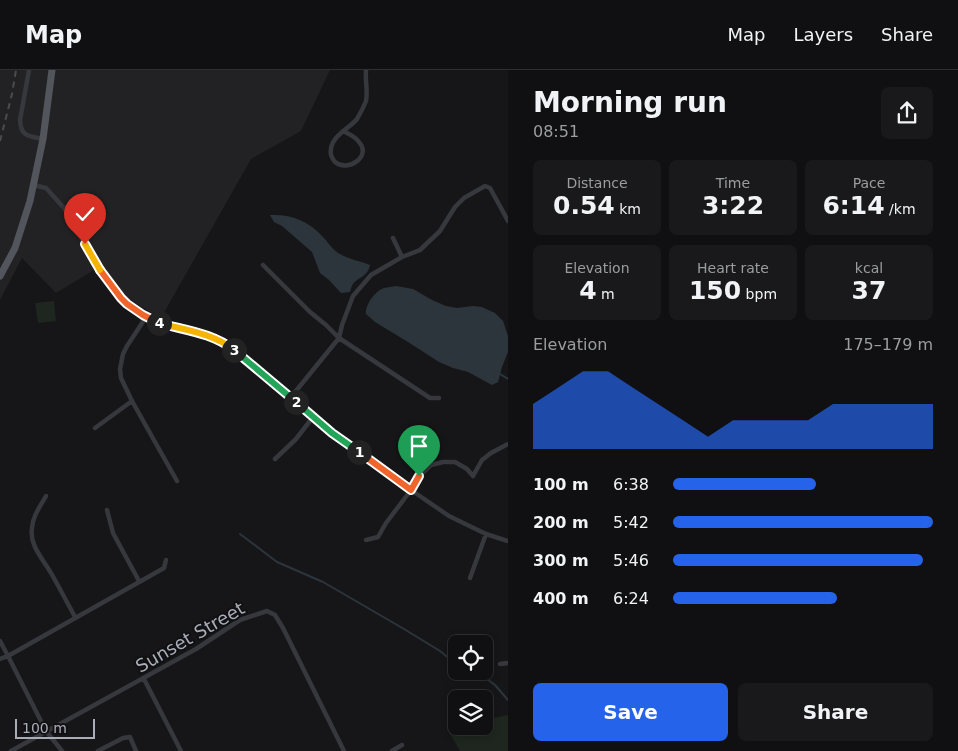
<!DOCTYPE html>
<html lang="en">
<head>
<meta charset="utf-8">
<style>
  :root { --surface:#101012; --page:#19191b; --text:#f1f3f6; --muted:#9c9d9f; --line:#303032; --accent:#2563eb }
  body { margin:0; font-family:"DejaVu Sans",sans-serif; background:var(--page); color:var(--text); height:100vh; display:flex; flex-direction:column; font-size:19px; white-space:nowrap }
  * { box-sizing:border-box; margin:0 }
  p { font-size:16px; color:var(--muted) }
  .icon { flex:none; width:28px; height:28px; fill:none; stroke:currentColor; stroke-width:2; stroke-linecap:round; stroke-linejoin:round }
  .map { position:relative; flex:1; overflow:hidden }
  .details { display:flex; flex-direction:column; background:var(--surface); width:450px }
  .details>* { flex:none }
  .controls { position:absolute; left:448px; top:565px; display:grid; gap:10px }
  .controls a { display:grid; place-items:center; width:45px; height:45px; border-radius:8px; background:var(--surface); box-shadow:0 2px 8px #0003,0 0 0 1px var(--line); font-size:25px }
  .scale { position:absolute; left:15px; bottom:12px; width:80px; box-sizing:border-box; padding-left:5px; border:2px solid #a8adb8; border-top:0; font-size:14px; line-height:18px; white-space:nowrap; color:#a8adb8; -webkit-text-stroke:4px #111113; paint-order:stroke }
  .pin { position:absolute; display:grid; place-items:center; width:42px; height:42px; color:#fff; margin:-51px -21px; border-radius:50% 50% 50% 0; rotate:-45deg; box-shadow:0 0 5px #0007 }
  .pin .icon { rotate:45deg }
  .km { position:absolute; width:25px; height:25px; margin:-12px; border-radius:50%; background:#222; color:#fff; font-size:14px; line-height:25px; text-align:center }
  .round { display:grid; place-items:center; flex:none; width:52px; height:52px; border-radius:8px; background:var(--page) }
  .head { display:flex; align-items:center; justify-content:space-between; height:85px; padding:0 25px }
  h1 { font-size:28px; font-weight:800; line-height:38px }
  .metrics { display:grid; grid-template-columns:repeat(3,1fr); gap:8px; height:85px; padding:5px 25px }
  .metrics div { display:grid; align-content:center; border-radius:8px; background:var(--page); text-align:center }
  .metrics b { font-size:25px; font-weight:800 }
  .metrics small { font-size:14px; font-weight:400 }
  .metrics p { font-size:14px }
  .chart { height:140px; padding:10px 25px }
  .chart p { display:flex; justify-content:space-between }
  .chart svg { width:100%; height:90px; margin-top:5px; fill:var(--accent); opacity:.7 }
  .button { display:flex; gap:10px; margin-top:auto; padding:10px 25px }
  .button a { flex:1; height:58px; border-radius:8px; background:var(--accent); color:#fff; font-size:20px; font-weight:800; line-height:58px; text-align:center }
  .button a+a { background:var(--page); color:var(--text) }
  ul { padding:0 25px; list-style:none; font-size:16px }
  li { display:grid; grid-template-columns:80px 60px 1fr; align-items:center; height:38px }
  li i { height:12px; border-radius:6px; background:var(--accent) }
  header { display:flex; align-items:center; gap:30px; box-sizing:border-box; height:70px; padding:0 25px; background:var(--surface); border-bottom:1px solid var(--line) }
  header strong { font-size:24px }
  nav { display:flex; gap:28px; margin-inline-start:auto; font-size:18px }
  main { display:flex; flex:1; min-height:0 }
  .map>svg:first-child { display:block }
  .built { fill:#222225 }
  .green { fill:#1e261f }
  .water { fill:#2c353c }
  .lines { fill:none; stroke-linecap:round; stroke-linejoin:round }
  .stream { stroke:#2c353c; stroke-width:2 }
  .street { stroke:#37383d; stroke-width:4.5 }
  .primary { stroke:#53555c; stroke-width:7 }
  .rail { stroke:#4a4c52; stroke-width:2; stroke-dasharray:6 5; stroke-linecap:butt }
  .split-1-casing { stroke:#fff; stroke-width:10 }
  .split-2-casing { stroke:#fff; stroke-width:10 }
  .split-3-casing { stroke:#fff; stroke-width:10 }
  .split-4-casing { stroke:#fff; stroke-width:10 }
  .split-5-casing { stroke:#fff; stroke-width:10 }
  .split-6-casing { stroke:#fff; stroke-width:10 }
  .split-1 { stroke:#f0652b; stroke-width:6 }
  .split-2 { stroke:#22a559; stroke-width:6 }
  .split-3 { stroke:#22a559; stroke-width:6 }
  .split-4 { stroke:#f5b400; stroke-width:6 }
  .split-5 { stroke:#f0652b; stroke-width:6 }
  .split-6 { stroke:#f5b400; stroke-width:6 }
  .labels { text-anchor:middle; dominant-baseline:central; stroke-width:4; stroke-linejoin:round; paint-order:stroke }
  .street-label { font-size:18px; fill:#a8adb8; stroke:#111113 }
</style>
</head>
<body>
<header>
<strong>Map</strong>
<nav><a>Map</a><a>Layers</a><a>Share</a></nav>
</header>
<main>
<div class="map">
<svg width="508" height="681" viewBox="0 0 508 681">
  <rect width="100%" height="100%" fill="#161618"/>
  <!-- built -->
  <path class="built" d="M0,0H330L301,61L251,89L161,248L124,227L102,195L56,223L22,188L0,230Z"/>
  <!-- green -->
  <path class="green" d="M54,231L56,251L38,253L35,233Z
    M508,645V681H460L446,657L456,655V656H484V650Z"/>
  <!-- water -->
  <path class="water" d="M270,145C291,144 309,151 323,167C328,172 333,181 340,184C348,189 360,191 370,195C367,208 359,206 353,214C352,215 350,221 350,222L341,223L329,210L320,203L312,182L282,156L274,152Z
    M396,216L413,219L432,230L446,236L457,238L473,236L482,237L495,243L503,251L508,266V282L502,297L498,312L492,315L468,302L453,298L439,292L408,272L375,252L366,244C365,235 375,221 384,218C388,217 392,217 396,216Z"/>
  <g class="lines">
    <!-- stream -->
    <path class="stream" d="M500,304L508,309
      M240,464L277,492L323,512L342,523L404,559L440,581L451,590
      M476,601L482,605
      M487,609L495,615L508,630"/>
    <!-- street -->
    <path class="street" d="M29,0L20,50C21,67 28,66 43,69
      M343,61C349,64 356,67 359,72C372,86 348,103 335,92C333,90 332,87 331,85C328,67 348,60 357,49C360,44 364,36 366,31C368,22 365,10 366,0
      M33,115L46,118L64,138L100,200L121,228L135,240L146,247L158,253L203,264L225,273L332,363L411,420L449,446L486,464L508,471
      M393,168L402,187
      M263,195L310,242L326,255L339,268L430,328H439
      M146,247L127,276L123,284L120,299L121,308L132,331L177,411
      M291,327L339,268L342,255L353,226L371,205L402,187L420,180L440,161L455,137L464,128L485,116L490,118L508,151
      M95,358L132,331
      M275,389L296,369L313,347
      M46,426C40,437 33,445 32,458C29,475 43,489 51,503C59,517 67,532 75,547
      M107,440L113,463L139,511
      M366,470L378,467L386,453L411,420L419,406L431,395L443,392H455L467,399L473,406L482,390L491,383L508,374
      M470,508L486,464
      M0,571L8,586L0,589
      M500,594L508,593
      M144,609L181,681
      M11,681L196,579L240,550L267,541L275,545L283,558L344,681
      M62,681L46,661L8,586L164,498L166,490
      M98,681L123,668L130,667L136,681
      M392,681L402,675"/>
    <!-- primary -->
    <path class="primary" d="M0,206L15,178L30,131L43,69L52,0"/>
    <!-- rail -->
    <path class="rail" d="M0,71L12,24L16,0"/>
  </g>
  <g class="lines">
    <!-- split-1 casing -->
    <g class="split-1-casing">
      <path id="split-1" d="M359,382L411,420L419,406"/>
    </g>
    <!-- split-2 casing -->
    <g class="split-2-casing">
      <path id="split-2" d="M296,332L332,363L359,382"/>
    </g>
    <!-- split-3 casing -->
    <g class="split-3-casing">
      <path id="split-3" d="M234,280L296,332"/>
    </g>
    <!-- split-4 casing -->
    <g class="split-4-casing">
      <path id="split-4" d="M159,253C184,260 213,263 234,280"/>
    </g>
    <!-- split-5 casing -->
    <g class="split-5-casing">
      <path id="split-5" d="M100,200L121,228L127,234L143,245L159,253"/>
    </g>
    <!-- split-6 casing -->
    <g class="split-6-casing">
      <path id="split-6" d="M85,174L100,200"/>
    </g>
    <!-- split-1 -->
    <use href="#split-1" class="split-1"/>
    <!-- split-2 -->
    <use href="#split-2" class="split-2"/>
    <!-- split-3 -->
    <use href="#split-3" class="split-3"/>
    <!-- split-4 -->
    <use href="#split-4" class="split-4"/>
    <!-- split-5 -->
    <use href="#split-5" class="split-5"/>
    <!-- split-6 -->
    <use href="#split-6" class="split-6"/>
  </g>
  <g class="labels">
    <!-- street labels -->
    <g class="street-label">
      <text transform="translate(190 567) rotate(-30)">Sunset Street</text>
    </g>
  </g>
</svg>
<div class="controls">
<a><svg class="icon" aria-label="locate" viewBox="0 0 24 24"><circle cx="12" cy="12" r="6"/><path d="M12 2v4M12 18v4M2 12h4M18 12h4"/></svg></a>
<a><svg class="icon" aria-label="layers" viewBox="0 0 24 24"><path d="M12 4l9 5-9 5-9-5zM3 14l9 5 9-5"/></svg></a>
</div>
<div class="scale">100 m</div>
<div class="pin" style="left:419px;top:406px;background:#1e9e55"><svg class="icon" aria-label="arrive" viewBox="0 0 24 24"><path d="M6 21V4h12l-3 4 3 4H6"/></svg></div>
<div class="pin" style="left:85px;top:174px;background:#d93025"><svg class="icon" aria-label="check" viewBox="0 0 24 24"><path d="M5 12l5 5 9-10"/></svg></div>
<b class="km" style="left:359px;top:382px">1</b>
<b class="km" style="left:296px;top:332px">2</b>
<b class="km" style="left:234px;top:280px">3</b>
<b class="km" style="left:159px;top:253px">4</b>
</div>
<section class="details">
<div class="head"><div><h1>Morning run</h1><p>08:51</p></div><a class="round"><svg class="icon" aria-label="share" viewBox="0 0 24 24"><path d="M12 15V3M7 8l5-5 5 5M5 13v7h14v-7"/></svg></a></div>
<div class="metrics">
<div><p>Distance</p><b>0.54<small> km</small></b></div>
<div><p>Time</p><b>3:22</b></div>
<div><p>Pace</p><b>6:14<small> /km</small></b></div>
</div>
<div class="metrics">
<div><p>Elevation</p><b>4<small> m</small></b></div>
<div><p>Heart rate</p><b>150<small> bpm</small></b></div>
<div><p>kcal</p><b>37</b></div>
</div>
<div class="chart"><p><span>Elevation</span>175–179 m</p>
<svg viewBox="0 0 160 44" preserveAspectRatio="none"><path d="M0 44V22L10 14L20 6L30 6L40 14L50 22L60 30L70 38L80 30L90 30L100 30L110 30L120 22L130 22L140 22L150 22L160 22V44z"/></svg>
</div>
<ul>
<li><b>100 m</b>6:38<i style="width:55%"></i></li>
<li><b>200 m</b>5:42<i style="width:100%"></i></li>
<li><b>300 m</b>5:46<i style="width:96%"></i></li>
<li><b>400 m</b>6:24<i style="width:63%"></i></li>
</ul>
<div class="button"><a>Save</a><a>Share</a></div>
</section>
</main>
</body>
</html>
